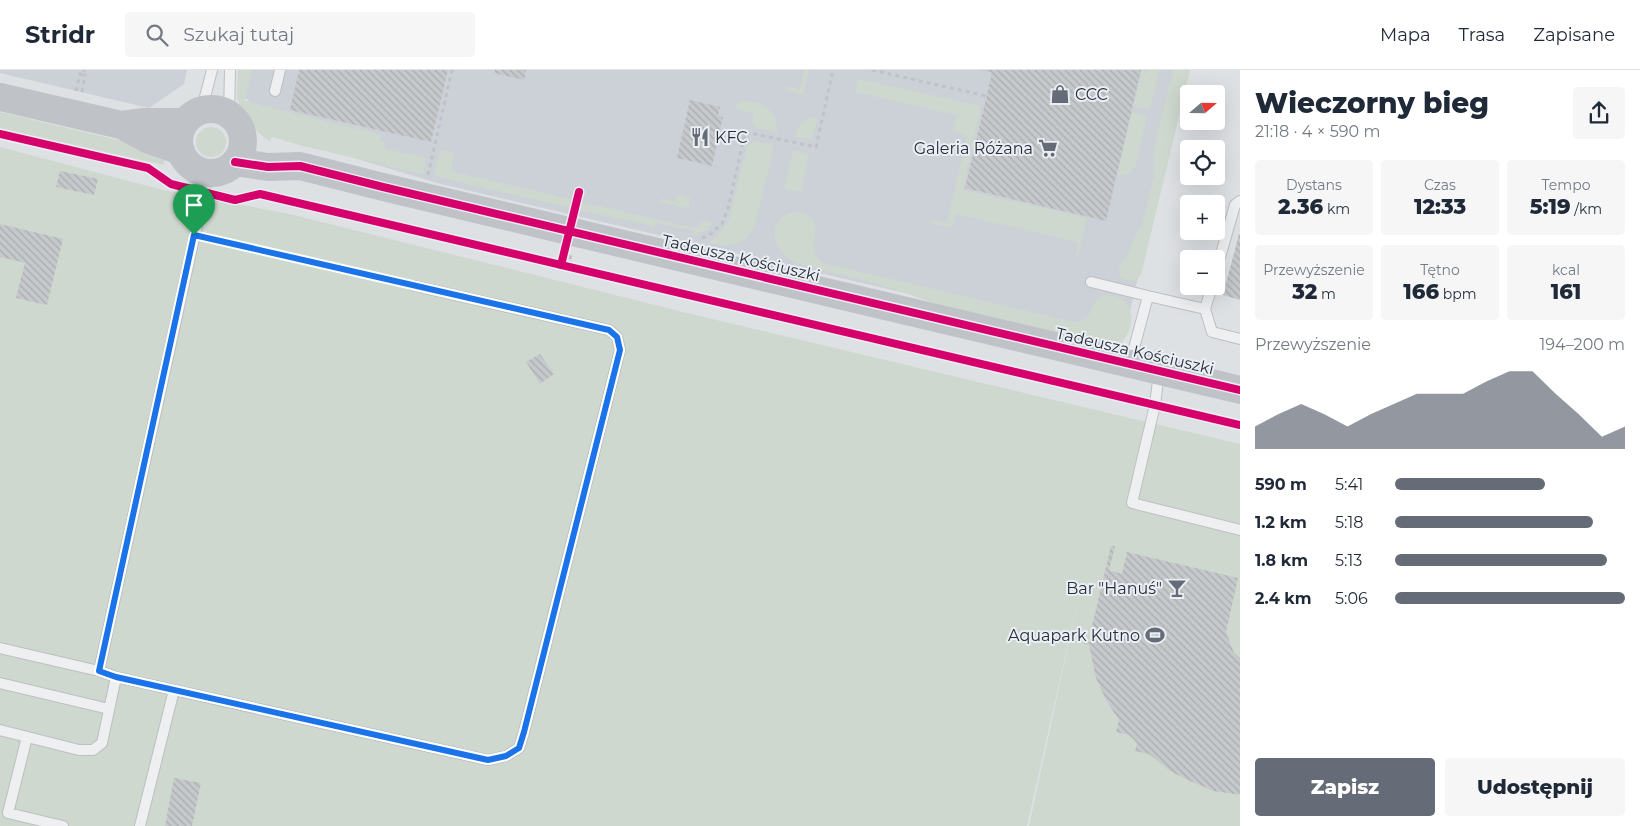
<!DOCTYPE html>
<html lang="pl">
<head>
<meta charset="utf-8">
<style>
  :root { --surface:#fff; --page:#f6f6f7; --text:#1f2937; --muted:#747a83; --line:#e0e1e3; --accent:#666c77 }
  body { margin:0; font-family:Montserrat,sans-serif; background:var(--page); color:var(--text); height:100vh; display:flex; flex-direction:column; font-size:19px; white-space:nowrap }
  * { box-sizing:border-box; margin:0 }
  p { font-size:16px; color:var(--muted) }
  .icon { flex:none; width:28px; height:28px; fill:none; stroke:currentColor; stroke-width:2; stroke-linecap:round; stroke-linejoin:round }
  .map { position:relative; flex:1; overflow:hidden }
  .panel { display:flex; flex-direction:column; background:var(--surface); width:400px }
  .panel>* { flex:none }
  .needle { width:32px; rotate:70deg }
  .tools { position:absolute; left:1180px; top:15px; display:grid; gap:10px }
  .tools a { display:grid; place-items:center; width:45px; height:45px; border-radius:5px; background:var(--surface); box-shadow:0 5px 20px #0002; font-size:25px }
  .pin { position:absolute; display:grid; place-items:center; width:42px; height:42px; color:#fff; margin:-51px -21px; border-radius:50% 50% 50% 0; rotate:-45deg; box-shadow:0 0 5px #0007 }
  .pin .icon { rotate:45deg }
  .round { display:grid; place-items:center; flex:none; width:52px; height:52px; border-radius:5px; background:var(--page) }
  .summary { display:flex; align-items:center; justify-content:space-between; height:85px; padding:0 15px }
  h1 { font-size:28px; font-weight:800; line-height:38px }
  .metrics { display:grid; grid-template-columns:repeat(3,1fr); gap:8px; height:85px; padding:5px 15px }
  .metrics div { display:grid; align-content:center; border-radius:5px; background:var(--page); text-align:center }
  .metrics b { font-size:21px; font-weight:800 }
  .metrics small { font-size:14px; font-weight:400 }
  .metrics p { font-size:14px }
  .chart { height:140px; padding:10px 15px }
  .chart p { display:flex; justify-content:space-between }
  .chart svg { width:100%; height:90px; margin-top:5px; fill:var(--accent); opacity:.7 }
  .cta { display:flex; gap:10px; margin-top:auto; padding:10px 15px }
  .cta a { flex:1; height:58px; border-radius:5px; background:var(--accent); color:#fff; font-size:20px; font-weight:800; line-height:58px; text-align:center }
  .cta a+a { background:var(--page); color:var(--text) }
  ul { padding:0 15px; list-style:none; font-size:16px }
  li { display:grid; grid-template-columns:80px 60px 1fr; align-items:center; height:38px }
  li i { height:12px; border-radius:6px; background:var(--accent) }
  header { display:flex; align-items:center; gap:30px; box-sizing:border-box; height:70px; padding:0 25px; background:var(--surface); border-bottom:1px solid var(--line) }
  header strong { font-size:24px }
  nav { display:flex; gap:28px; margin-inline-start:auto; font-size:18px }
  .search { width:350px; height:45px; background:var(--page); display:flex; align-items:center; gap:12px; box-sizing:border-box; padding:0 18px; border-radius:5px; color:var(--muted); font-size:19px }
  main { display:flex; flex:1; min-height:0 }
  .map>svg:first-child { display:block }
  .built { fill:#ccd0d7 }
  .grass { fill:#ced8cf }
  .building { fill:url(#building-back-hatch) }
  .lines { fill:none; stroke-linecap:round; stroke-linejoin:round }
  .lane-casing { stroke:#bdbfc2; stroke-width:12 }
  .path { stroke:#c0c2c7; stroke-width:3; stroke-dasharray:4 4; stroke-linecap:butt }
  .lane { stroke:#edeff1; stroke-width:10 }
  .secondary { stroke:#bfc2c7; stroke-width:28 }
  .cycleway-casing { stroke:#ebeff4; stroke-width:11 }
  .cycleway { stroke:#d6006c; stroke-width:8 }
  .route-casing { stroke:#fff; stroke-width:10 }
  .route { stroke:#1a73e8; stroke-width:6 }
  .labels { text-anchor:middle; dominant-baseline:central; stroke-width:4; stroke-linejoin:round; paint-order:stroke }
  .poi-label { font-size:16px; fill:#262d3d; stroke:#ebeff4; text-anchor:end }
  .street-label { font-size:16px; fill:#262d3d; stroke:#ebeff4 }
</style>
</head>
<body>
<header>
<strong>Stridr</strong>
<div class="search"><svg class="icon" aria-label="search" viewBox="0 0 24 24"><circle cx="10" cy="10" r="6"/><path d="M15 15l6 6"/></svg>Szukaj tutaj</div>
<nav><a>Mapa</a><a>Trasa</a><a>Zapisane</a></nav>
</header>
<main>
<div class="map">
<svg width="1240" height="756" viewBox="0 0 1240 756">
  <defs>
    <pattern id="building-back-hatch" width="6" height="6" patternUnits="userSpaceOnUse" patternTransform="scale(1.25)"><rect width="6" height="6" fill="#c6c9cc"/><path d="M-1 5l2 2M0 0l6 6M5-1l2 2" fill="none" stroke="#aaadb0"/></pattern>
  </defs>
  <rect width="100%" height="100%" fill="#dee1e4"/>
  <!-- built -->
  <path class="built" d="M0,0H187L184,14L149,38L0,3Z
    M251,0H1188L1122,274L437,113L275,64L255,38L245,27Z"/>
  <!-- grass -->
  <path class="grass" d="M238,0H252L245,31L381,65L380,71L385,73V79L427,88L423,104L303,76L272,67L270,71C254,62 238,43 237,24C237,16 238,8 238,0Z
    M804,0H809L803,25L787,21L786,16L800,19Z
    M1142,0H1145L1144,3L1146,4L1148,0H1160L1149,40L1133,36Z
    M1173,0H1190L1141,205L1133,211L1123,209L1119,205V198L1128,185L1134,168L1142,155L1154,106V79Z
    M858,9L981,36L963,120L1087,148L1078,187L1076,186L1078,172L956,144L952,158L933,154L932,149L947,153L967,66L953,61L957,45L855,22Z
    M741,31C762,30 778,41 777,62L756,58L753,53V43L734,38Z
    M0,42L164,81V95L0,58Z
    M1132,42L1147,46L1136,96L1129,104L1117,105Z
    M811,47H818L812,69L795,67C798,57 801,51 811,47Z
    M196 72a15 15 0 1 1 30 0a15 15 0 1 1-30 0Z
    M753,71L774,75L755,156C743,177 730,177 709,173L724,158L729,149L747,76Z
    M0,77L163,120L290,144L687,243L1240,374V756H1029L1081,516L1027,756H0Z
    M440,80L453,82L454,84L451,101L689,157H696L704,151L710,152L712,154L706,161L698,163L696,166H693L694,161L655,153L654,157L632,151L623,150L434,106Z
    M793,80L809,84L801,122L784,119Z
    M677,125L690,128L689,137L687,138L661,132L662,128L676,132Z
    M792,142C837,143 799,179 823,193L1073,252C1097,252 1087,228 1106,225C1110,225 1114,226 1118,227C1140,236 1132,267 1116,277L968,245L882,215L796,193C773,183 764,152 792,142Z"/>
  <!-- building -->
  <path class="building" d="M299,0H448L431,72L290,40Z
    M495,0H526L524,10L494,3Z
    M982,0H1141L1106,151L965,118L992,3Z
    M690,30L720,37L718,46L723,47L712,96L677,88Z
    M60,101L98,109L94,125L56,117Z
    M0,154L63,169L47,235L16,228L25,193L0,187Z
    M1239,164H1240V230L1223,225Z
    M540,284L554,304L540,314L526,292Z
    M1111,476H1115L1109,500L1122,504L1127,482L1238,508L1226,562L1234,583L1240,588V725L1214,721L1190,711L1170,701L1149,684L1135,681L1137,673L1129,665L1116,662L1119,650L1106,630L1096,608L1089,575L1084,574L1083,571L1092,572L1095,558L1092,556Z
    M174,708L201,713L192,756H165Z"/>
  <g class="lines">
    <!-- lane casing -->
    <g class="lane-casing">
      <path id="lane" d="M275,21L280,0
        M200,41L204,31L212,0
        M229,45L230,0
        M1216,201L1235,135L1240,131
        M1091,212L1148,226
        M1212,216L1205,239L1212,262L1240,269
        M1130,293L1148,226L1205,239
        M1159,302L1155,335L1132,433L1240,460
        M0,578L99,601L204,123L207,103
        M99,601L116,607L488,690L506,686L519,678L524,662L620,280L617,267L609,260L415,216
        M0,613L109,639
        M0,660L79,680H93L102,673L116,607
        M27,667L8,743L63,756
        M140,756L174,620"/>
    </g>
    <!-- path -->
    <path class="path" d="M872,0L986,26
      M76,21L80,4L83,5L84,0
      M82,22L85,5H83
      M428,105L452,0
      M209,168L402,213
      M702,168L709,165L722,154L729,135L745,62L816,77L833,0
      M568,197L571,185"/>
    <!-- lane -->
    <use href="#lane" class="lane"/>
    <!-- secondary -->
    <path class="secondary" d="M0,27L121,55L147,69L181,81
      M179 71a32 32 0 1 1 64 0a32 32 0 1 1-64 0Z
      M121,55L144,52H185
      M235,92L268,97L300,96L383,117L1240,320"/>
    <!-- cycleway casing -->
    <g class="cycleway-casing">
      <path id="cycleway" d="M0,64L148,98L171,114L235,130L260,124L1240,355
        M235,92L268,97L300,96L383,117L1240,320
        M561,195L579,122"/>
    </g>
    <!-- cycleway -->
    <use href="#cycleway" class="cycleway"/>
  </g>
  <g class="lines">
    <!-- route casing -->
    <g class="route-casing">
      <path id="route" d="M194,165L609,260L617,267L620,280L524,662L519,678L506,686L488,690L116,607L99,601Z"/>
    </g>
    <!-- route -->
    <use href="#route" class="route"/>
  </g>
  <!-- icons -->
  <defs>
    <g id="shop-bare" transform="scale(1.5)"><path d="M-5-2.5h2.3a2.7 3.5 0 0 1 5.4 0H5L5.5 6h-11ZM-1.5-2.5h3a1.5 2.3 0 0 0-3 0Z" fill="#666c77" stroke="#ebeff4" stroke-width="2.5" paint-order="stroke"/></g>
    <g id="restaurant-bare" transform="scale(1.5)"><path d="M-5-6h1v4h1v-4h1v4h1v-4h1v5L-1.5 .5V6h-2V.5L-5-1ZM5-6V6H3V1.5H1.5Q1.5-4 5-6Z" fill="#666c77" stroke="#ebeff4" stroke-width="2.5" paint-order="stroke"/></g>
    <g id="supermarket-bare" transform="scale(1.5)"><path d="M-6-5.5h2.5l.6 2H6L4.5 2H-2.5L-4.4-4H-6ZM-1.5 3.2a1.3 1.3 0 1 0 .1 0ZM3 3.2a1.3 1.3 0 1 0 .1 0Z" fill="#666c77" stroke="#ebeff4" stroke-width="2.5" paint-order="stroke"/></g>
    <g id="bar-bare" transform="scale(1.5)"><path d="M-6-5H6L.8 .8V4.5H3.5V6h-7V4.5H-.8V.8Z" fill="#666c77" stroke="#ebeff4" stroke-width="2.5" paint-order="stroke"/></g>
    <g id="stadium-bare" transform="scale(1.5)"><path d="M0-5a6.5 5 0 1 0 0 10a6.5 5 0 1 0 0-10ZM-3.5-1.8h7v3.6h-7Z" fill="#666c77" stroke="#ebeff4" stroke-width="2.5" paint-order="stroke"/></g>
  </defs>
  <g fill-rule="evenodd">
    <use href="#shop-bare" x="1060" y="24"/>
    <use href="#restaurant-bare" x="700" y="67"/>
    <use href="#supermarket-bare" x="1048" y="78"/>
    <use href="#bar-bare" x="1177" y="518"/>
    <use href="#stadium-bare" x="1155" y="565"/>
  </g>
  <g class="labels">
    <!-- poi labels -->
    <g class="poi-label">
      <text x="1075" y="24" text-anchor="start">CCC</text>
      <text x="715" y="67" text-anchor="start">KFC</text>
      <text x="1033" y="78">Galeria Różana</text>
      <text x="1162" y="518">Bar "Hanuś"</text>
      <text x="1140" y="565">Aquapark Kutno</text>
    </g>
    <!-- street labels -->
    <g class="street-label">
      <text transform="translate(741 188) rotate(13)">Tadeusza Kościuszki</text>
      <text transform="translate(1135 281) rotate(13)">Tadeusza Kościuszki</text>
    </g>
  </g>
</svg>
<div class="tools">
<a><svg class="needle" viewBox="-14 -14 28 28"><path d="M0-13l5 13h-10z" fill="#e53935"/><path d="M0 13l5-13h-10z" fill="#747a83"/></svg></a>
<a><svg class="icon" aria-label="locate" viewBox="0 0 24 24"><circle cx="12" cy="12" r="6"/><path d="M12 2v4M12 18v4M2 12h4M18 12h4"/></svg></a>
<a>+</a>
<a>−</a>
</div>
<div class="pin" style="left:194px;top:165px;background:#1e9e55"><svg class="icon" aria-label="arrive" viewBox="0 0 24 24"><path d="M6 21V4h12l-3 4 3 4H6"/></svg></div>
</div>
<section class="panel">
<div class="summary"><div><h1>Wieczorny bieg</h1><p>21:18 · 4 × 590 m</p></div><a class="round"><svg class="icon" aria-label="share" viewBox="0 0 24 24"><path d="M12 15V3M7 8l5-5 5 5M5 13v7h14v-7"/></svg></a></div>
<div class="metrics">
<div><p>Dystans</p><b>2.36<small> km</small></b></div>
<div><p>Czas</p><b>12:33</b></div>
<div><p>Tempo</p><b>5:19<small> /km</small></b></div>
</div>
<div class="metrics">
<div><p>Przewyższenie</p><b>32<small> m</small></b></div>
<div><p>Tętno</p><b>166<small> bpm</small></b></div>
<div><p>kcal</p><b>161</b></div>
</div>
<div class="chart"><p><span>Przewyższenie</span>194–200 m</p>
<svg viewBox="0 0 160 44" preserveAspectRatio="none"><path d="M0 44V33L10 27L20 22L30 27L40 33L50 27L60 22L70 17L80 17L90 17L100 11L110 6L120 6L130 17L140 27L150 38L160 33V44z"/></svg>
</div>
<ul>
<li><b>590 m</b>5:41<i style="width:65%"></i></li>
<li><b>1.2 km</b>5:18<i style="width:86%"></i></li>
<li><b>1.8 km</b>5:13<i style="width:92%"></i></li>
<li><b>2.4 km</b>5:06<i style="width:100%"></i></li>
</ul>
<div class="cta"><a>Zapisz</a><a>Udostępnij</a></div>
</section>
</main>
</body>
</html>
